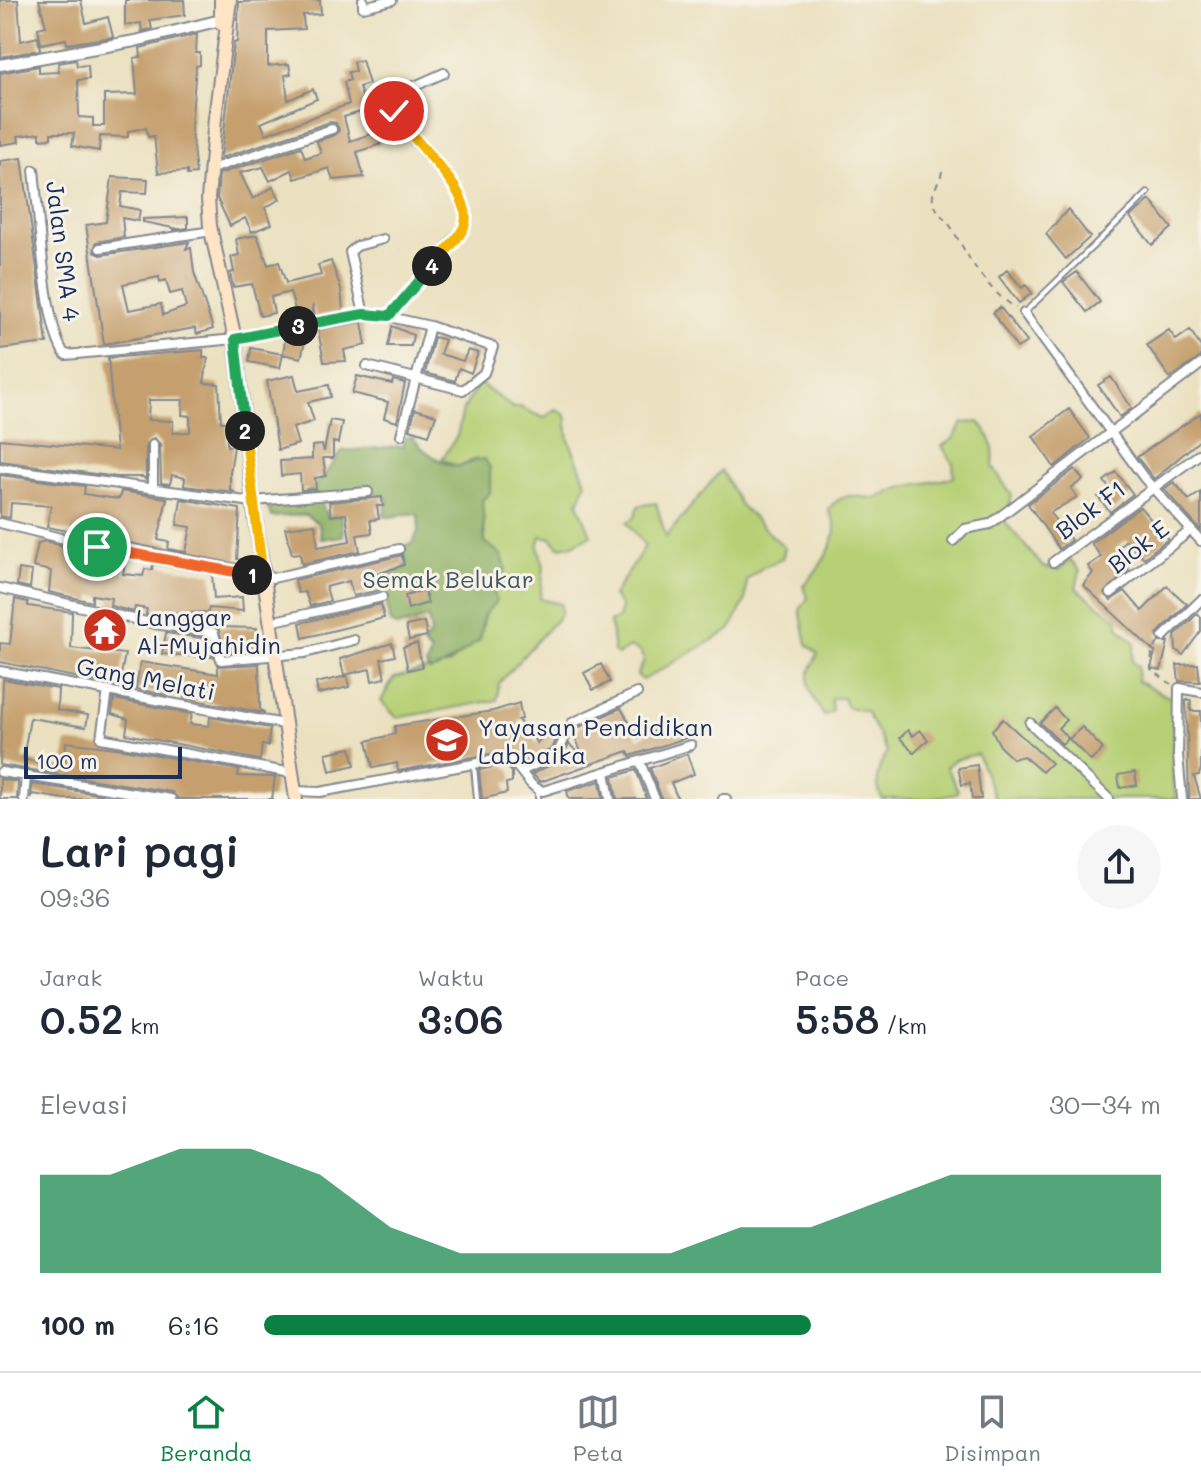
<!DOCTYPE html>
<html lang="id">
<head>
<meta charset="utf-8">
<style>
  :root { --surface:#fff; --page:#f6f6f7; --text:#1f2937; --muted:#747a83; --line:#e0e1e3; --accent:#0b8043 }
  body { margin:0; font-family:Mali,sans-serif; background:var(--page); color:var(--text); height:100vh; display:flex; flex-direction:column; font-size:30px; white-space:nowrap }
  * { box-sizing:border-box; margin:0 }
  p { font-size:26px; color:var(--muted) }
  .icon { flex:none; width:44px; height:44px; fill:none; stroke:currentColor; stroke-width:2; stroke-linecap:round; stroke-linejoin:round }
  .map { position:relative; height:799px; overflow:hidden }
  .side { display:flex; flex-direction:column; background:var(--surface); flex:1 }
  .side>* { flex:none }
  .scale { position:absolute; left:24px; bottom:20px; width:158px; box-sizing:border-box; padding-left:8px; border:4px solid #1b2f5e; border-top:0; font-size:22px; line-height:28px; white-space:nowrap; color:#1b2f5e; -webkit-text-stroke:6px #f7f3e8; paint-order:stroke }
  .pin { position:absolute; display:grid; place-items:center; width:68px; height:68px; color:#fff; margin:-34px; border:4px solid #fff; border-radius:50%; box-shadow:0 2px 8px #0007 }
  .km { position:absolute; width:40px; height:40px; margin:-20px; border-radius:50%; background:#222; color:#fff; font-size:22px; line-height:40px; text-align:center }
  .round { display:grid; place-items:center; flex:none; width:84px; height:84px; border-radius:42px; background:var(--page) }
  .overview { display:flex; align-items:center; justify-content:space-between; height:136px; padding:0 40px }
  h1 { font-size:44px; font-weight:600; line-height:60px }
  .stats { display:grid; grid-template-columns:repeat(3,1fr); gap:12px; height:136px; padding:8px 40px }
  .stats div { display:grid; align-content:center }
  .stats b { font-size:40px; font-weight:600 }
  .stats small { font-size:22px; font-weight:400 }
  .stats p { font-size:22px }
  .chart { height:224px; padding:16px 40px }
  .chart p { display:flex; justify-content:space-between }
  .chart svg { width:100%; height:144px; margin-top:8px; fill:var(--accent); opacity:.7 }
  ul { padding:0 40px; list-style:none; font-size:26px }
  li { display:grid; grid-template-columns:128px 96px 1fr; align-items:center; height:60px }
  li i { height:20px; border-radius:10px; background:var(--accent) }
  .dock { display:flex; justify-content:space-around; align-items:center; height:112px; border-top:2px solid var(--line); background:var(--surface); font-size:22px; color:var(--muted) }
  .dock a { display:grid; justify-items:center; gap:4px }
  .dock .current { color:var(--accent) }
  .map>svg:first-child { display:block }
  .green { fill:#b7d076; stroke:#69806a; stroke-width:2 }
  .forest { fill:#91b267; stroke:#567062; stroke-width:2 }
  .building { fill:#c59f6d; fill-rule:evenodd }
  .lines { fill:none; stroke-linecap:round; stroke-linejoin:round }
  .service-casing { stroke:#83888f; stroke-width:8 }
  .minor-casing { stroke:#83888f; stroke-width:12 }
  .tertiary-casing { stroke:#83888f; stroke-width:14 }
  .secondary-casing { stroke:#83888f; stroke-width:16 }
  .path { stroke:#83888f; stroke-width:2; stroke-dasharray:6 6; stroke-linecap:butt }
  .service { stroke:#fff; stroke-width:4 }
  .minor { stroke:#fff; stroke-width:8 }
  .tertiary { stroke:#fff; stroke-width:10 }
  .secondary { stroke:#ffe4c6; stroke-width:12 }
  .split-1-casing { stroke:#fff; stroke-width:16 }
  .split-2-casing { stroke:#fff; stroke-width:16 }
  .split-3-casing { stroke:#fff; stroke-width:16 }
  .split-4-casing { stroke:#fff; stroke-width:16 }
  .split-5-casing { stroke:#fff; stroke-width:16 }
  .split-1 { stroke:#f0652b; stroke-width:10 }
  .split-2 { stroke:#f5b400; stroke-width:10 }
  .split-3 { stroke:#22a559; stroke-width:10 }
  .split-4 { stroke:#22a559; stroke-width:10 }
  .split-5 { stroke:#f5b400; stroke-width:10 }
  .labels { text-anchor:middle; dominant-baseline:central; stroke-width:6; stroke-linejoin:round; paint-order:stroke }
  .street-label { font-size:24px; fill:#1b2f5e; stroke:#f7f3e8 }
  .park-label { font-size:24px; fill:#425764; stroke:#f7f3e8 }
  .poi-label { font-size:24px; fill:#1b2f5e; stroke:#f7f3e8; text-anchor:start }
</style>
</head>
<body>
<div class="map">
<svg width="1201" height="799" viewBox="0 0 1201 799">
  <rect width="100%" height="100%" fill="#f7f3e8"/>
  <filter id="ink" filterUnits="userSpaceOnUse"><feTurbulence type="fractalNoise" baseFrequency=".0125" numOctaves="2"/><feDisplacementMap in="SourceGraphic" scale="16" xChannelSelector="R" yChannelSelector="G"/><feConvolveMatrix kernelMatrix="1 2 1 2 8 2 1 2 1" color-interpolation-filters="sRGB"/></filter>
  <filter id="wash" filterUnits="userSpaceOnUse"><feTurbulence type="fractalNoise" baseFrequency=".006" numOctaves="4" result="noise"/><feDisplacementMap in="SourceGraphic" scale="32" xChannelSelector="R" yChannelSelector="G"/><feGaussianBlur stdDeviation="1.8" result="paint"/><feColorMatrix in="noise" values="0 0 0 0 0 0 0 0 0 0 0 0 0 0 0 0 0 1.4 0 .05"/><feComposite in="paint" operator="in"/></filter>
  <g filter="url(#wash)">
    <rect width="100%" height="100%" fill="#ebe1c0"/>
    <!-- green -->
    <path class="green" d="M479,383L513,408L520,407L544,418L556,409L566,415L569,440L586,482L578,503L591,535L573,545L559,547L551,538L541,536L538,547L544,566L540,599L561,604V614L499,683L497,700L397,718L381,701L394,678L450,664L456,655L480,640L492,579L501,555L485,542L482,500L490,493L476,459L457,467L442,459L457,436L463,410Z
      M979,422C992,437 995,448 993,467L1012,496L1005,522L1043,567L1059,570L1070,559L1080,571L1076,588L1117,619L1119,628L1135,643L1132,661L1138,667L1137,681L1173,699V786L1177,799H995L977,754L954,760L946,767L958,790L955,794L929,799H882C874,781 877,769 887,752L866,711L847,707L843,698H831L832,711L824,716C809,690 801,683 818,654L807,644L800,610L808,598L803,586C815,574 836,546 835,528C835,522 830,514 828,509C847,489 852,498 874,498C883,498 894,489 904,487C921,483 937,482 954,477L953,463L942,446L953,439L963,423Z
      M721,470L740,505L785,548L782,559L763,567L747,580L745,601L730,630L643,680L637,675L644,661L640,651L629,647L618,655L614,652L610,621L618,619L621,607L613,596L645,546L627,522L634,518L638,506L656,503L666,537Z"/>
    <!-- forest -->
    <path class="forest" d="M413,437C419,449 447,468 460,466C470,464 475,459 485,459L490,468V493L482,500L485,542L502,555L506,569L501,578L492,580L496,602L483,616L480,640C463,651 450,666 430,671L426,666L431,653L423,645L431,633L428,618L397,627L390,623C391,606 369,573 404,569L407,562L402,550L387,552L413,543L419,529L418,515C404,510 395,520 383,516L388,500L383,494L327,499L321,504L328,517L341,515L343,536L321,539L319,524L305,515L272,517L267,507L271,499C311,504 320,480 342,451L404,446V438Z"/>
    <g id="blocks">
      <!-- building -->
      <path class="building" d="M0,0H18L21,41L38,37L40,50L1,57Z
        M39,0H81L86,23L108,17L113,37L67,44L66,39L41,44L38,28L46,26Z
        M125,0H184L185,15L150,20L152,29L142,31L141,23L125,25Z
        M320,0L321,14L303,15L304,29L268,31V66L289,64L291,74L285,75L288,100L313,89L317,99L261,123L266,134L349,104L344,82L350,80L348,72L355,71L353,62L362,60L369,84L359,87L366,110L344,117L350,141L377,132L381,144L357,152L364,177L333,180L329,168L295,179L292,170L270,181L263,167L240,173L253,199L273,187L280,199L265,208L272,224L252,232L245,218L230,226L217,198L219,174L301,147L305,158L321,153L317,141L335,135L339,130L336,123L330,122L221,158L234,43L237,42L239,2Z
        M197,34L196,53H200V65L196,66L191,128L196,174L187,175V171L158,173L154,136L148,137L146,128L128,131V137L100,136L99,151L72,146L74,133H51V138L40,139V133L18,136L19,142L0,145V73L39,66V73L59,72L58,63L76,60L77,66L88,65L89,79L78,80L79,117L93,118V126H104V95L137,94L134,58L141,57L140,48Z
        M22,158L47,343L0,349V161Z
        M112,177L148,179L147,193L122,192L120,206L140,210L138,221L122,218L124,237L96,242L94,252L101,255L189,242L186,249L191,248L194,272L213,329L197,334L195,328L104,344L86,225L106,222ZM159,277L160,282L166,280L170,294L182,291L186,307L163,315L161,304L129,310L123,284Z
        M1150,200L1172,228L1152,245L1130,217Z
        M1068,209L1090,237L1066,259L1046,234Z
        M188,217V228L173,230L178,229L143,222V219Z
        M257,235L268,265L279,262L286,283L321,275L318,265L331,261L341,289L343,311L315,317L313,305L310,318L298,320L290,292L271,297L274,313L260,316L252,284L233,287L230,273L234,272L231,257L239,255L236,239Z
        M1007,270L1022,288L1026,285L1032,293L1019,303L999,277Z
        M1077,272L1100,302L1087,312L1063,282Z
        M1000,307L1027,342L1017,348L993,313Z
        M362,322L366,345L344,350L346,361L324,362L318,330Z
        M392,326L413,335L411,346H388Z
        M1169,330L1176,340L1190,330L1201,347V357L1170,378L1147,345Z
        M434,337L445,340L440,354L463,361L468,350L478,353L471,373L459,368L455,381L425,373Z
        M285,340L305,342L301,358L283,354Z
        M251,348L283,354L280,368L249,362Z
        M203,350V358H208L204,383L219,384L221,422H227V446H234L230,473V489L234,492L184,486L185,478L172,475L170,484L161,483L160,444L154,438L146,444V480L143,477H117L0,461V439L116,450L108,358ZM149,400H183L182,415L190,416V432L173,433V421L148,420Z
        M294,375L298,391L329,385L331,397L308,402L314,421L293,428L298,444L278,450L267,381Z
        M357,376L392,384L393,380L405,383L397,422L384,418L388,402L352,393Z
        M1111,377L1132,408L1120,417L1098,385Z
        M415,409L436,415L429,435L410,429Z
        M1069,409L1090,438L1054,467L1033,436Z
        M1201,413V439L1154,479L1137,457Z
        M330,420L342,422L338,443L333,442V458H323L326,476L315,478L316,489L301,490L300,474L281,476L280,461L312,459V446L322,445L324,452Z
        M1075,469L1083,480L1071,488L1077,497L1050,513L1071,540L1059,549L1028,504Z
        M1116,472L1133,494L1110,512L1098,497L1109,488L1104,481Z
        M0,475L85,486L84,494L103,497L119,499L121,491L167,498L158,540L169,542L168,549L186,552L191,527L177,525L181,499L240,509L237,559L242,560V565L47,527L51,506L11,503L10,518L0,516Z
        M1174,482L1189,500L1201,492V531L1164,489Z
        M382,497L383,506H377L379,519L370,520L372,533L357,535L360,551L302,564L300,553L292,554L285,528L315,524L318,547L350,541L346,514L331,516L329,502Z
        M1140,507L1168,539L1144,558L1126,540L1115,549L1129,570L1104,593L1111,600L1125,591L1142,611L1167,586L1187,604L1157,634L1159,642H1168L1161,670L1151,668L1155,652L1083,585L1093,573L1088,566L1101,557L1091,543Z
        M45,541L125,564L123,574L143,576L145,569L152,570L153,564L212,574L214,599L242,597L243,611L209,608L208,612L165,614L164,618L146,615L147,609L135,607L134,612L110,606L111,598L92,595V602L49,592L51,571L33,567L38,543Z
        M402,555L404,565L377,574L380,590L353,596L349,581L326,587L330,601L310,606L305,592L298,593L295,580Z
        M19,569L32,571L30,588L17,585Z
        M424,590L428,603L408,609L405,596Z
        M15,599L28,602V606L72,612L71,648L125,654L119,686L0,662V643L10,644Z
        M381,604L384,618L303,638L300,623Z
        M1197,614L1201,617V631L1183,655L1176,650L1175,635Z
        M107,620L113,622L119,633L100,644L92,628Z
        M424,622L427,636L409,640L406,626Z
        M218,627L257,628L258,650L226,653Z
        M166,633L208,639L213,657L162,654Z
        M392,643L395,656L381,659L385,678L372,681L370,669L344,675L340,659Z
        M417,643L422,667L408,670L403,647Z
        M140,662L218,674V666L259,664L260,709L265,713L184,698L185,684L169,681L167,695L136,689Z
        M601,664L610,682L593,690L584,673Z
        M1198,664L1200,682L1179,681L1177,665Z
        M347,676L349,687L318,694L316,683Z
        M3,679L58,689L57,710L88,715L86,727L30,718L23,759L64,768L66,742L124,749L239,770L238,776L275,777L272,799H178L172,792L0,765Z
        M114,699L192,714L190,724L209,726L210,717L270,728L268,746L262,745L260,760L126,734L128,719L112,714Z
        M1186,700H1191V711H1201V769L1199,775L1194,776L1201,799H1189Z
        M519,703L522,719L518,720L537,743L552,728L559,734L552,749L523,763L505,751L398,771L397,763L373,768L367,741L395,734V726L493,711Z
        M621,708L638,738L661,728L663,732L682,727L686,738L630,756L628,751L540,782L532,774L561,760L569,744L583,757L574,734L577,728Z
        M1055,708L1066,720L1058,728L1068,738L1062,744L1040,723Z
        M1003,719L1051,763L1042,772L1023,756L1013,759L1001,748L992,730Z
        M1082,727L1103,749L1091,761L1069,739Z
        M908,730L913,736L920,730L928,740L914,753L900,738Z
        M351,748L355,765L330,771L326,753Z
        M687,754L694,774L671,783L678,799H662L650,768Z
        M505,765L512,772V782L506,783L507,793L482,799L479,770Z
        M977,765L981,799H972L970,783L962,785L958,768Z
        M636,770L647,799H617L613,777Z
        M1135,772L1137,785L1120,788L1118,775Z
        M0,779L18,782L17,799H0Z
        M600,781L603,799H569L567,791Z
        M32,784L103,795V799H64L33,794L31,799Z"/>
    </g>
  </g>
  <g filter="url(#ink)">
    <use href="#blocks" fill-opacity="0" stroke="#83888f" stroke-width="2"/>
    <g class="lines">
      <!-- service casing -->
      <g class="service-casing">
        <path id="service" d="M1024,313L1148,193
          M474,766L477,799
          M538,799V791"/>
      </g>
      <!-- minor casing -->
      <g class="minor-casing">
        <path id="minor" d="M363,0V7L392,0
          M211,169L332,129
          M34,170C38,204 45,336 66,355L235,339L372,313L430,326L493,347L484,373L463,390L367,366
          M100,248L212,231
          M1024,313L1144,478L1201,541
          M364,314L350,252L357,246L383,239
          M389,316L464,227C475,177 401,147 393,104L399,93L444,73
          M401,435L430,326
          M153,445V488
          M0,468L253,502
          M253,501L368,492
          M0,523L97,547L273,578L399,549
          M953,541L965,529L990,524L1201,364
          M1053,562L1201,453
          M0,588L155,624L214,633L221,660L305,653L354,640
          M1111,593L1191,530
          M270,622L382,597
          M1163,637L1201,600
          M0,671L284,724
          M108,691L101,738L292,773
          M1030,723L1109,799
          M640,762L655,799
          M522,771L557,754L572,723L637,693
          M1,772L171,799
          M605,772L610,799
          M295,791L320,792L506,758C522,765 526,787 543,791L691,745
          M24,799L26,776
          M723,799H726
          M1182,799L1178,755L1179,688L1201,692"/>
      </g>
      <!-- tertiary casing -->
      <g class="tertiary-casing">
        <path id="tertiary" d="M0,65L135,41L225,19"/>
      </g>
      <!-- secondary casing -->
      <g class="secondary-casing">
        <path id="secondary" d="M221,0V23
          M230,0L215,118L208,199L210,226L235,339L253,502L296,799"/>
      </g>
      <!-- path -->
      <path class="path" d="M942,171C941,181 931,191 933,200C936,214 949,221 954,232C971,262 986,289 1016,308
        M1158,643L1152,651L1151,669L1171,684"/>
      <!-- service -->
      <use href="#service" class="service"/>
      <!-- minor -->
      <use href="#minor" class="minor"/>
      <!-- tertiary -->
      <use href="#tertiary" class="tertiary"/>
      <!-- secondary -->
      <use href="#secondary" class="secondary"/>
    </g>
  </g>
  <g class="lines" filter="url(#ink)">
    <!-- split-1 casing -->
    <g class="split-1-casing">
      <path id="split-1" d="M97,547L252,575"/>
    </g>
    <!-- split-2 casing -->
    <g class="split-2-casing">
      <path id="split-2" d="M245,431L263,577L252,575"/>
    </g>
    <!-- split-3 casing -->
    <g class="split-3-casing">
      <path id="split-3" d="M245,431L235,339L298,326"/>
    </g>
    <!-- split-4 casing -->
    <g class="split-4-casing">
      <path id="split-4" d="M298,326L364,314L389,316L432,266"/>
    </g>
    <!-- split-5 casing -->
    <g class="split-5-casing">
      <path id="split-5" d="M394,111C408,139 478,193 464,227C458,241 442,254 432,266"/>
    </g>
    <!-- split-1 -->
    <use href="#split-1" class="split-1"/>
    <!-- split-2 -->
    <use href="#split-2" class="split-2"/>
    <!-- split-3 -->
    <use href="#split-3" class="split-3"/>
    <!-- split-4 -->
    <use href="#split-4" class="split-4"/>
    <!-- split-5 -->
    <use href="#split-5" class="split-5"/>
  </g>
  <!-- icons -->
  <defs>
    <g id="temple-disc" transform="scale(2.3)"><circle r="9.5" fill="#c8321e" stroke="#f7f3e8"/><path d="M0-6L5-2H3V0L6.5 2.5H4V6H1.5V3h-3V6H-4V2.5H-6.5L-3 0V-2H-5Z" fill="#fff"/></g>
    <g id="school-disc" transform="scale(2.3)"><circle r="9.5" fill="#c8321e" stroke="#f7f3e8"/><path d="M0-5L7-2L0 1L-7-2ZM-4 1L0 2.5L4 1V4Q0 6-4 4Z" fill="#fff"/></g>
  </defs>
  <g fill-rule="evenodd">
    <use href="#temple-disc" x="105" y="630"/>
    <use href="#school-disc" x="447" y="740"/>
  </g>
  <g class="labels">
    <!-- street labels -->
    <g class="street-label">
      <text transform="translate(64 251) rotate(83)">Jalan SMA 4</text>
      <text transform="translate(1090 509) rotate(-37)">Blok F1</text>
      <text transform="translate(1138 546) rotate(-38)">Blok E</text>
      <text transform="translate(146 678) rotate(11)">Gang Melati</text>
    </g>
    <!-- park labels -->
    <g class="park-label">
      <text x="448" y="578">Semak Belukar</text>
    </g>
    <!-- poi labels -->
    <g class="poi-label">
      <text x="136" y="616">Langgar<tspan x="136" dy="28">Al-Mujahidin</tspan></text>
      <text x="478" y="726">Yayasan Pendidikan<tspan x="478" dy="28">Labbaika</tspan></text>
    </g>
  </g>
</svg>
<div class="scale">100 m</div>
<div class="pin" style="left:97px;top:547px;background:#1e9e55"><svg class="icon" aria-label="arrive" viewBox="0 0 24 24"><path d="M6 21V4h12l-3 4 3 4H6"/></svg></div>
<div class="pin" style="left:394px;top:111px;background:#d93025"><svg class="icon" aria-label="check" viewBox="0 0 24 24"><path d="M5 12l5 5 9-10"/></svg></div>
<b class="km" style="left:252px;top:575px">1</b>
<b class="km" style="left:245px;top:431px">2</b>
<b class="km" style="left:298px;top:326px">3</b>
<b class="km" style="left:432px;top:266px">4</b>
</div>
<section class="side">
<div class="overview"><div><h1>Lari pagi</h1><p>09:36</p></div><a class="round"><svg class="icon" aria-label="share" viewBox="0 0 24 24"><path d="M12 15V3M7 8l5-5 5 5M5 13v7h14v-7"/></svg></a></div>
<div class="stats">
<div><p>Jarak</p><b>0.52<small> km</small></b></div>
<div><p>Waktu</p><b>3:06</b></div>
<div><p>Pace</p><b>5:58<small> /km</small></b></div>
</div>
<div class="chart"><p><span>Elevasi</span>30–34 m</p>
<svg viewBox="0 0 160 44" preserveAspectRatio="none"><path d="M0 44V14L10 14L20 6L30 6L40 14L50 30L60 38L70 38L80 38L90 38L100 30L110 30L120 22L130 14L140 14L150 14L160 14V44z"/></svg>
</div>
<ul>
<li><b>100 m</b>6:16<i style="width:61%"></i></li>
</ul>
</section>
<nav class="dock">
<a class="current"><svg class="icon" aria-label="home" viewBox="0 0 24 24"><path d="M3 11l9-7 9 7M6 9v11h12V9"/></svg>Beranda</a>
<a><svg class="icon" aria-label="map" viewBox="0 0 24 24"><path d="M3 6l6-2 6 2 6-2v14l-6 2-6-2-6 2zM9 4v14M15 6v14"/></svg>Peta</a>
<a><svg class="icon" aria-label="saved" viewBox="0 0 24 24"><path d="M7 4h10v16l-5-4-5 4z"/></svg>Disimpan</a>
</nav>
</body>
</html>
